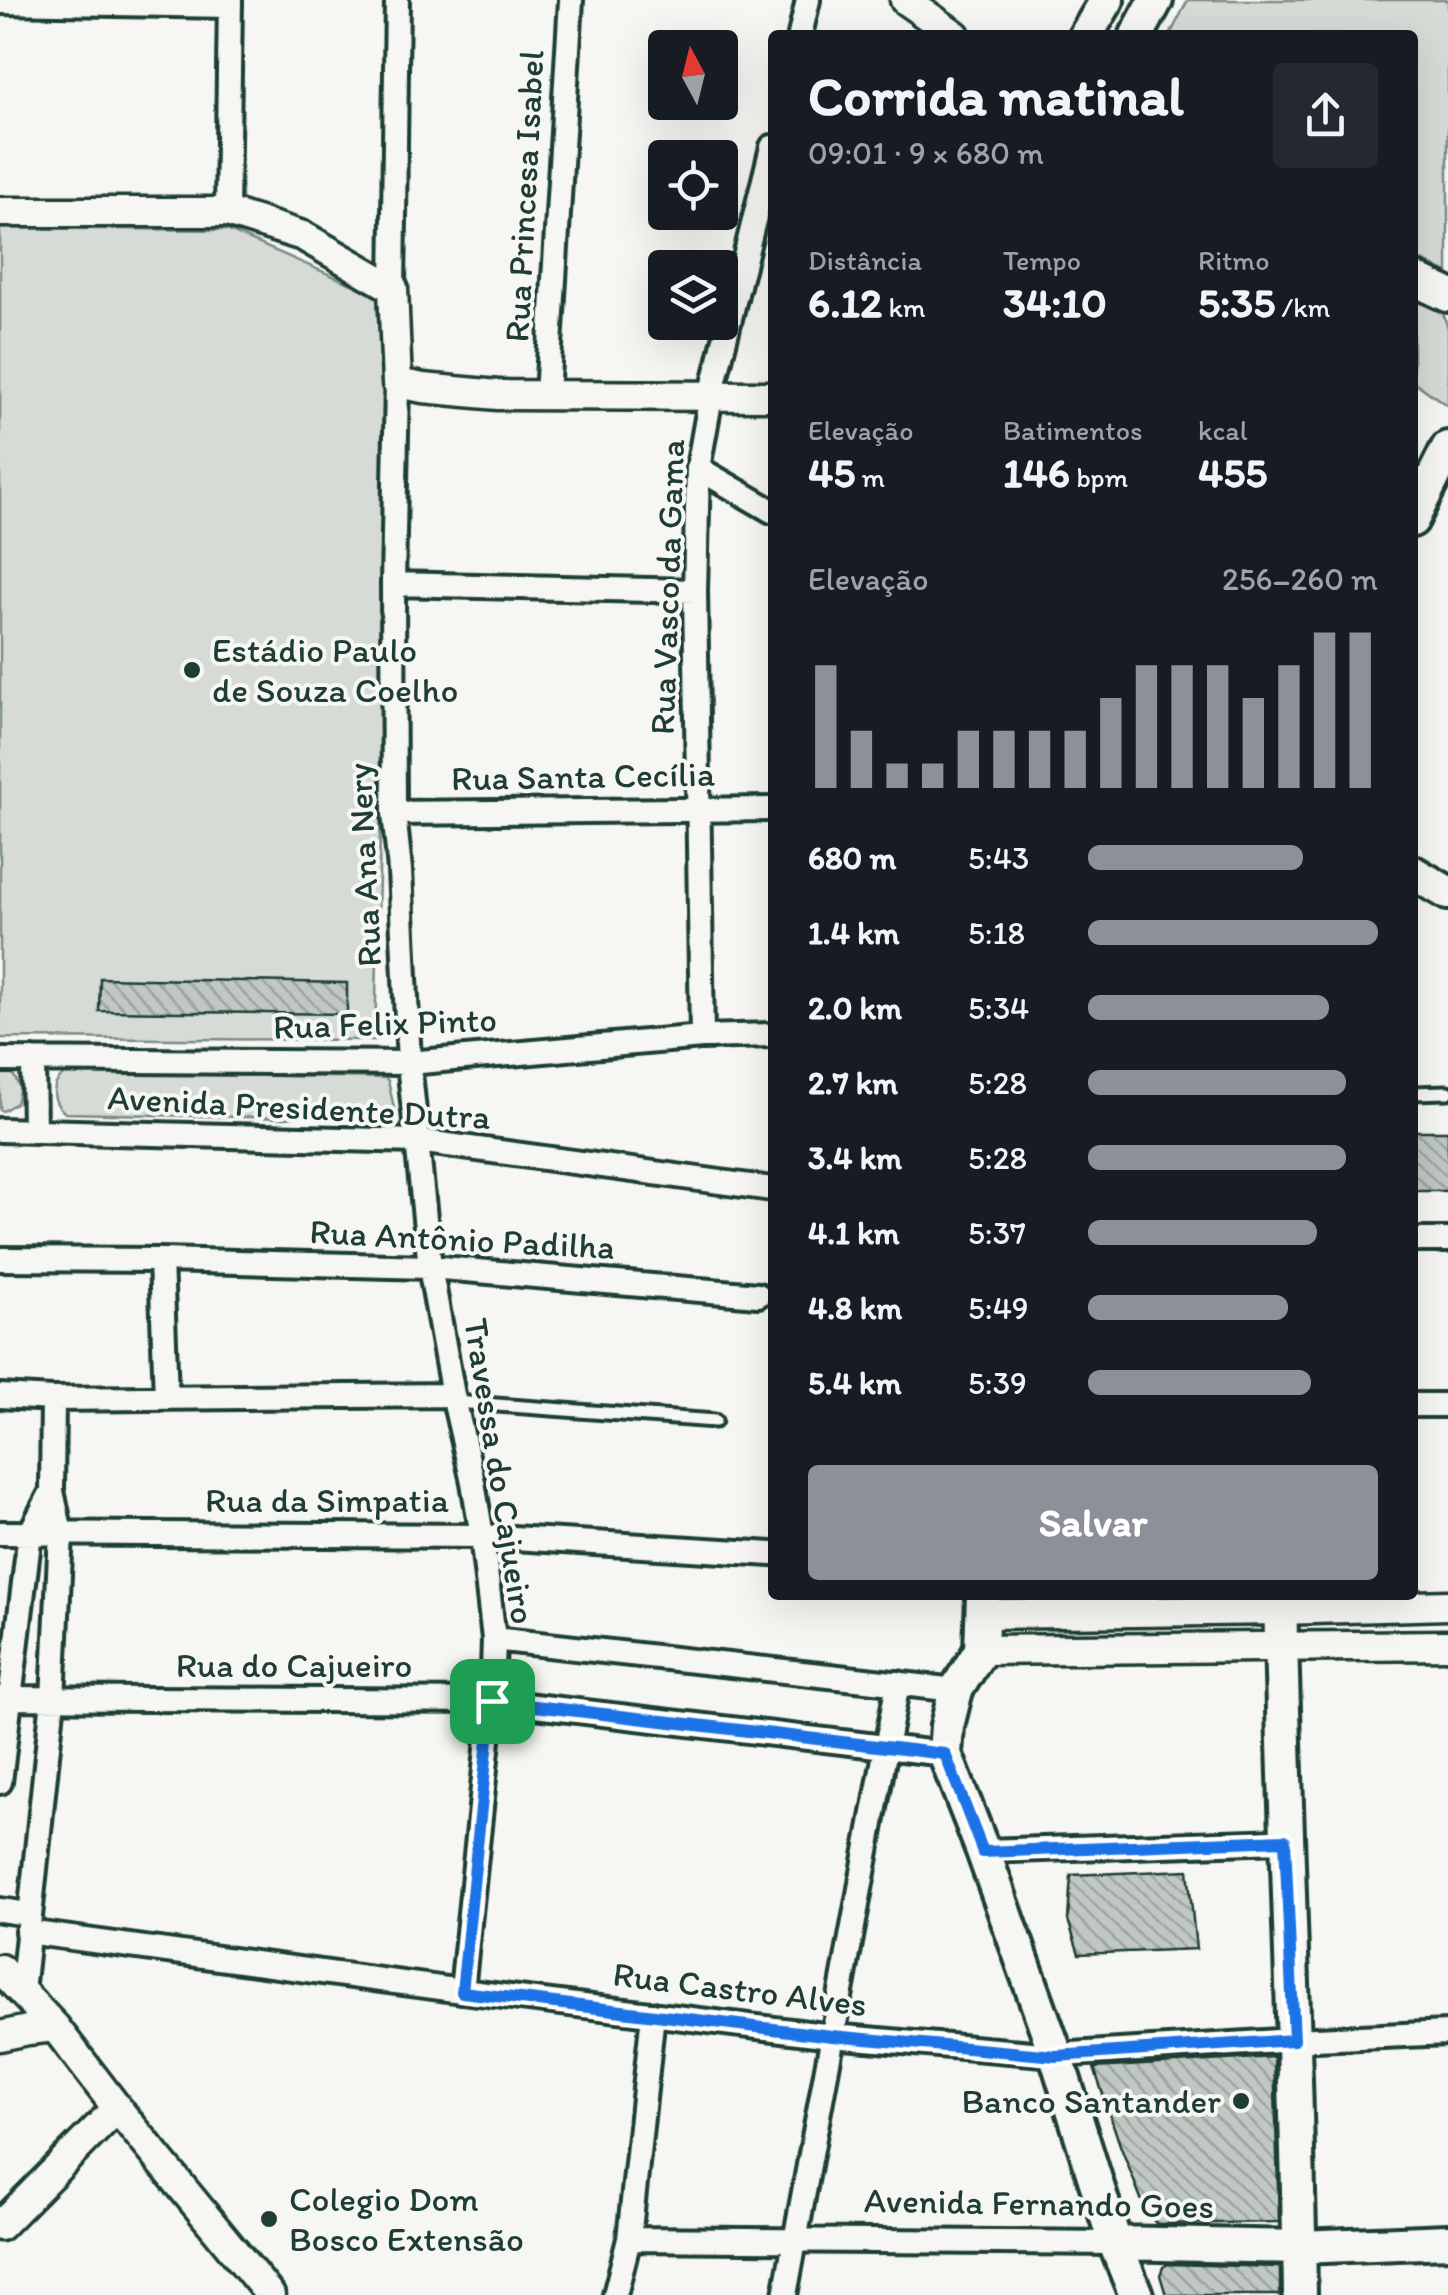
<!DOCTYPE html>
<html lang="pt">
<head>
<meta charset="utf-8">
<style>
  :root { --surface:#171b24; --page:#242831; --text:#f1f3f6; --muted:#9ea1a6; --accent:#8c9099 }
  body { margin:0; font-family:Itim,sans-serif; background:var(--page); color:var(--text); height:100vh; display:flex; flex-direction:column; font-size:38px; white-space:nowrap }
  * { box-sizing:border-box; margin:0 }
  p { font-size:32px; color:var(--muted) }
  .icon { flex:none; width:55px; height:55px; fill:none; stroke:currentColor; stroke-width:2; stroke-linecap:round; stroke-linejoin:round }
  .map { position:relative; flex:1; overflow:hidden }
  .drawer { position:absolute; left:768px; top:30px; width:650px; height:1570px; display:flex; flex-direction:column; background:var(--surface); border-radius:10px; box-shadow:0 10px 40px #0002 }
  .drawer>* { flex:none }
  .needle { width:65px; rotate:353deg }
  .buttons { position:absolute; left:648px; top:30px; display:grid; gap:20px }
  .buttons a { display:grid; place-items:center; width:90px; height:90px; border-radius:10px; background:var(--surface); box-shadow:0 10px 40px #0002; font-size:50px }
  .pin { position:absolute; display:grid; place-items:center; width:85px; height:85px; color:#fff; margin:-42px; border-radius:20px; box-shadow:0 5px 15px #0006 }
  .round { display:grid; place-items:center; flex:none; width:105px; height:105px; border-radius:10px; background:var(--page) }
  .head { display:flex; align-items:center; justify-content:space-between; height:170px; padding:0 40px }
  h1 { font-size:55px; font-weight:700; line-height:75px }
  .metrics { display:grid; grid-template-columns:repeat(3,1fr); gap:15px; height:170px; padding:10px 40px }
  .metrics div { display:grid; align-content:center }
  .metrics b { font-size:42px; font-weight:700 }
  .metrics small { font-size:28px; font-weight:400 }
  .metrics p { font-size:28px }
  .chart { height:280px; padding:20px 40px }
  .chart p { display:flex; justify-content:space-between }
  .chart svg { width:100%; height:180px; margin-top:10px; stroke:var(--accent); stroke-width:6 }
  .action { display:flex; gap:20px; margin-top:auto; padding:20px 40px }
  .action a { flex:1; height:115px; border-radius:10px; background:var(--accent); color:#fff; font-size:40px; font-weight:700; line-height:115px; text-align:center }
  ul { padding:0 40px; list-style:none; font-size:32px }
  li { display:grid; grid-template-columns:160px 120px 1fr; align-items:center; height:75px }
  li i { height:25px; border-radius:12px; background:var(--accent) }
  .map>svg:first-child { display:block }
  .green { fill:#d6dbd6; stroke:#7a8c85; stroke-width:2.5 }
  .building { fill:url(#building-back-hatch); stroke:#1f3d34; stroke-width:2.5 }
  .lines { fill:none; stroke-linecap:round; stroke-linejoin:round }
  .service-casing { stroke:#1f3d34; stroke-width:19 }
  .minor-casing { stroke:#1f3d34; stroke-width:30 }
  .tertiary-casing { stroke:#1f3d34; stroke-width:35 }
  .secondary-casing { stroke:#1f3d34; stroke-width:40 }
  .service { stroke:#f6f6f2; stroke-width:11 }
  .minor { stroke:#f6f6f2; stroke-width:22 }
  .tertiary { stroke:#f6f6f2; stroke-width:28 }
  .secondary { stroke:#f6f6f2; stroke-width:32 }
  .route-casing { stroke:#fff; stroke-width:20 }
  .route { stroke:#1a73e8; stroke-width:12 }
  .poi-dot { fill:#1f3d34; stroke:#f6f6f2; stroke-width:4 }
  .labels { text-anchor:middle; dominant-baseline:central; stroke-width:8; stroke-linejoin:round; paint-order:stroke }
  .street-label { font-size:35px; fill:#1f3d34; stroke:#f6f6f2 }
  .poi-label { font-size:35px; fill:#1f3d34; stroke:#f6f6f2; text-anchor:start }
</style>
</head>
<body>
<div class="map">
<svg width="1448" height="2295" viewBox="0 0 1448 2295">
  <defs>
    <pattern id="building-back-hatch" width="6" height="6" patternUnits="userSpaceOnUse" patternTransform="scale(2.5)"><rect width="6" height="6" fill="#c1c8c3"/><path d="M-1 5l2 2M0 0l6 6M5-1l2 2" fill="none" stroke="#9ca49f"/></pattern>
  </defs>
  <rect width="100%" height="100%" fill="#f6f6f2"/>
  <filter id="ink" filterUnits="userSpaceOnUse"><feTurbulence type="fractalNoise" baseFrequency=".01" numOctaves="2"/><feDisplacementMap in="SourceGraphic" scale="20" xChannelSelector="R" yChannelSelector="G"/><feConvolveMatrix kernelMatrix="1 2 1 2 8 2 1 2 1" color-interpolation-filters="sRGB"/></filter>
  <g filter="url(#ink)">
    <!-- green -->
    <path class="green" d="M1188,0H1448V273L1413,256L1412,35H1170Z
      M0,228L227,230L393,302L375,1040L0,1038Z
      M1413,293L1440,305L1448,328V406L1413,381Z
      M0,1070L13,1074L20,1088L16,1103L3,1111L0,1110Z
      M68,1072L386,1078L388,1081L395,1112L393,1116L312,1114L287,1118L65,1113C50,1100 50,1082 68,1072Z"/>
    <!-- building -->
    <path class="building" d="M100,978L347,983V1014L99,1011Z
      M1412,1131H1448V1191H1412Z
      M1188,1870L1196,1949L1079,1954L1068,1920L1071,1875Z
      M1274,2057L1279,2222L1157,2224L1147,2214L1120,2145L1094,2068Z
      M1168,2264L1280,2267V2295H1166L1160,2275L1163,2267Z"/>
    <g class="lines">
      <!-- service casing -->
      <g class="service-casing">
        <path id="service" d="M1412,1093L1448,1092
          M455,1402L715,1421"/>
      </g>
      <!-- minor casing -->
      <g class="minor-casing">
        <path id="minor" d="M0,2L230,6
          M800,35L808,0
          M227,212L230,0
          M393,288L397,0
          M397,383L393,584L394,813L400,870L409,1063L430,1267L453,1395L473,1482L482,1536L494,1639L492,1701L462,1991
          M547,395L571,0
          M698,468L772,511
          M393,584L695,591
          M394,813L772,809
          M702,1037L695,591L698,468L711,396L772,147
          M0,1060L409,1063L702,1037L772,1035
          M33,1060L34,1131
          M0,1130L418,1141L772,1189
          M1412,1240H1448
          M0,1259L161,1260L430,1267L758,1295
          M161,1260L166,1397
          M0,1396L53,1399L453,1395
          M1412,1405H1448
          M0,1533L482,1536L772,1554
          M494,1639L956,1690
          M0,1698L492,1701L945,1754
          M0,1782L30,1533L52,1491
          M983,1851L1285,1841
          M0,1910L28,1914
          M27,1932L462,1991L832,2036L1056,2055L1294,2040L1448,2033
          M22,1992L53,1699L61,1533L52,1491L53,1399
          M629,2239L1115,2243
          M615,2295L629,2239L653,2014
          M785,2295L898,1683"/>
      </g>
      <!-- tertiary casing -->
      <g class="tertiary-casing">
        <path id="tertiary" d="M905,0L955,35
          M0,212H227L303,236L393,288L397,383L423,388L498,395L772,396
          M983,1614L1280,1610L1448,1605
          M981,1650L1448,1645
          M0,1969L55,2027L117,2108L270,2295
          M0,2036L28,2030L55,2027
          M0,2226L117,2108"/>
      </g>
      <!-- secondary casing -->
      <g class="secondary-casing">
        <path id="secondary" d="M1086,35L1107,0
          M1137,35L1156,0
          M1412,278L1448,295
          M1412,520L1448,448
          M1412,872L1448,893
          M983,1595L981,1650L956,1690L947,1726L945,1754L983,1851L1056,2055L1115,2243L1136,2295
          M1280,1595C1285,1828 1297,2062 1300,2295
          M1115,2243L1300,2247L1448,2241"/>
      </g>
      <!-- service -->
      <use href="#service" class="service"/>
      <!-- minor -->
      <use href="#minor" class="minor"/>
      <!-- tertiary -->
      <use href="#tertiary" class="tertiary"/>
      <!-- secondary -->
      <use href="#secondary" class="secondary"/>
    </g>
  </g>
  <g class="lines" filter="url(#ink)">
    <!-- route casing -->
    <g class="route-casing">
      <path id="route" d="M492,1701L945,1754L983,1852L1285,1840L1294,2040L1056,2056L832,2036L462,1992Z"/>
    </g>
    <!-- route -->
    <use href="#route" class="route"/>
  </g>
  <!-- markers -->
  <g class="poi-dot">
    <circle cx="192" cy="670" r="10"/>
    <circle cx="1241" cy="2101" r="10"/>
    <circle cx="269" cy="2219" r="10"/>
  </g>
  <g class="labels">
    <!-- street labels -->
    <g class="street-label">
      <text transform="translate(524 196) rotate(-87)">Rua Princesa Isabel</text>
      <text transform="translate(667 587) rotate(-88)">Rua Vasco da Gama</text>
      <text transform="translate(583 776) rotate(-1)">Rua Santa Cecília</text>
      <text transform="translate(364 865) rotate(-93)">Rua Ana Nery</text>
      <text transform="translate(385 1023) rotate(-2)">Rua Felix Pinto</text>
      <text transform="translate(299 1107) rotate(3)">Avenida Presidente Dutra</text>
      <text transform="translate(462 1239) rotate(3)">Rua Antônio Padilha</text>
      <text transform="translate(500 1471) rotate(81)">Travessa do Cajueiro</text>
      <text x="327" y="1500">Rua da Simpatia</text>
      <text x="294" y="1665">Rua do Cajueiro</text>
      <text transform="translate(740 1989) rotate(7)">Rua Castro Alves</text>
      <text transform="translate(1039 2203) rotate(1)">Avenida Fernando Goes</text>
    </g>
    <!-- poi labels -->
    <g class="poi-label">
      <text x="212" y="650">Estádio Paulo<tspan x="212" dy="40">de Souza Coelho</tspan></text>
      <text x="1221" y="2101" text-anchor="end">Banco Santander</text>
      <text x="289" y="2199">Colegio Dom<tspan x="289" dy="40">Bosco Extensão</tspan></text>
    </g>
  </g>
</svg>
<div class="buttons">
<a><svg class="needle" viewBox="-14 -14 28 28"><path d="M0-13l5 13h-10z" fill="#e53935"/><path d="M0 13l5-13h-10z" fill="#9ea1a6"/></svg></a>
<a><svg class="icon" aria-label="locate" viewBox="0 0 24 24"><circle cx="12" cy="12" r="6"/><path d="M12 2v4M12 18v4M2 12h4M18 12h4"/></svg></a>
<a><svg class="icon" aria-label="layers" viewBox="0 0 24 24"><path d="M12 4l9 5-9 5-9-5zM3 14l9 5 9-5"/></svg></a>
</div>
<div class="pin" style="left:492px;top:1701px;background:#1e9e55"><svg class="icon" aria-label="arrive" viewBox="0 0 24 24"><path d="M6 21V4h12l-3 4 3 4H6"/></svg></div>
<section class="drawer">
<div class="head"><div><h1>Corrida matinal</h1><p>09:01 · 9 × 680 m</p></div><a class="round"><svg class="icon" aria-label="share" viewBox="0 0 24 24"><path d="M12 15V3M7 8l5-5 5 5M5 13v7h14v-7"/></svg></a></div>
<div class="metrics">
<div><p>Distância</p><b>6.12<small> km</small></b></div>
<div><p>Tempo</p><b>34:10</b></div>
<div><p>Ritmo</p><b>5:35<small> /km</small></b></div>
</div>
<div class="metrics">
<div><p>Elevação</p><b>45<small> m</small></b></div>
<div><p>Batimentos</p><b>146<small> bpm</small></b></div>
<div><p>kcal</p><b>455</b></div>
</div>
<div class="chart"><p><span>Elevação</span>256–260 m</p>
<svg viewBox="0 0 160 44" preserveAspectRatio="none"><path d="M5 44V14M15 44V30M25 44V38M35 44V38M45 44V30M55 44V30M65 44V30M75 44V30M85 44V22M95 44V14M105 44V14M115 44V14M125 44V22M135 44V14M145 44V6M155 44V6"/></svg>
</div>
<ul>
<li><b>680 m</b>5:43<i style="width:74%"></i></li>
<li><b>1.4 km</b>5:18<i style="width:100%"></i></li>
<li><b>2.0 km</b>5:34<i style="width:83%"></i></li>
<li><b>2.7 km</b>5:28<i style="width:89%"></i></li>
<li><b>3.4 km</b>5:28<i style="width:89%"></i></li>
<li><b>4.1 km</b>5:37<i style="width:79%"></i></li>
<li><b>4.8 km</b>5:49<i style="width:69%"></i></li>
<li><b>5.4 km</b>5:39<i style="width:77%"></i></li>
</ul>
<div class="action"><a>Salvar</a></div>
</section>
</div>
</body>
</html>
